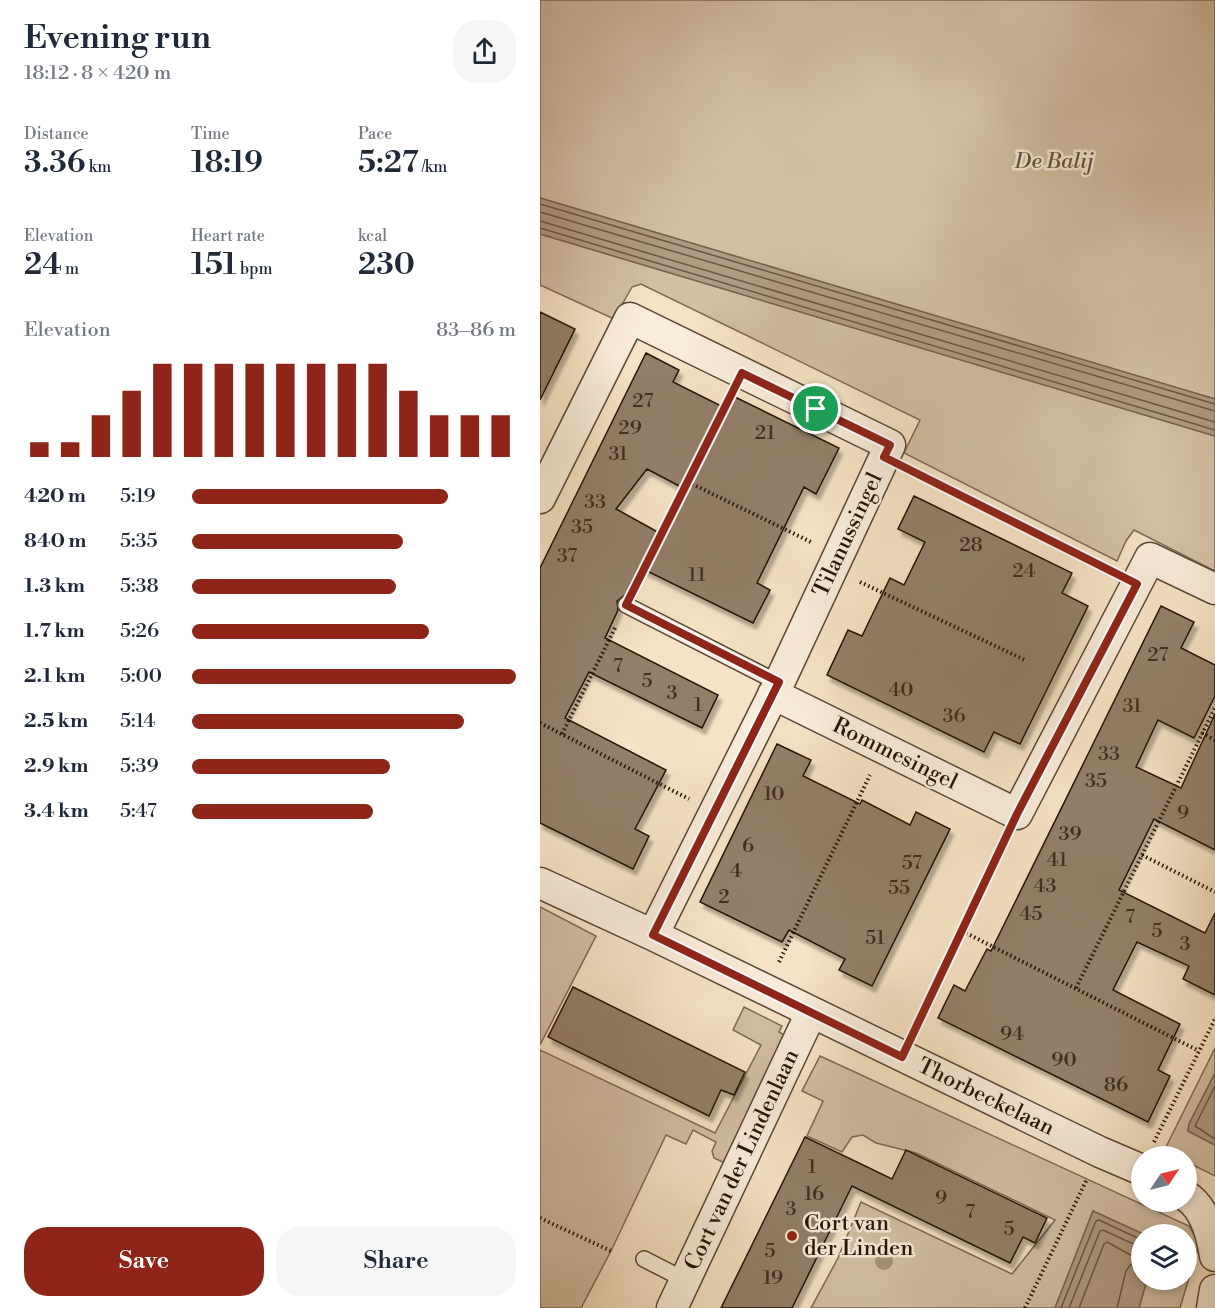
<!DOCTYPE html>
<html lang="en">
<head>
<meta charset="utf-8">
<style>
  :root { --surface:#fff; --page:#f6f6f7; --text:#1f2937; --muted:#747a83; --accent:#8f2418 }
  body { margin:0; font-family:"Libre Bodoni",serif; background:var(--page); color:var(--text); height:100vh; display:flex; flex-direction:column; font-size:22px; white-space:nowrap }
  * { box-sizing:border-box; margin:0 }
  p { font-size:20px; color:var(--muted) }
  .icon { flex:none; width:33px; height:33px; fill:none; stroke:currentColor; stroke-width:2; stroke-linecap:round; stroke-linejoin:round }
  .map { position:relative; flex:1; overflow:hidden }
  .panel { display:flex; flex-direction:column; background:var(--surface); width:540px }
  .panel>* { flex:none }
  .needle { width:39px; rotate:55deg }
  .controls { position:absolute; left:591px; top:1146px; display:grid; gap:12px }
  .controls a { display:grid; place-items:center; width:66px; height:66px; border-radius:50%; background:var(--surface); box-shadow:0 3px 9px #0003; font-size:30px }
  .pin { position:absolute; display:grid; place-items:center; width:51px; height:51px; color:#fff; margin:-26px; border:3px solid #fff; border-radius:50%; box-shadow:0 2px 6px #0007 }
  .round { display:grid; place-items:center; flex:none; width:63px; height:63px; border-radius:24px; background:var(--page) }
  .headline { display:flex; align-items:center; justify-content:space-between; height:102px; padding:0 24px }
  h1 { font-size:33px; font-weight:600; line-height:45px }
  .metrics { display:grid; grid-template-columns:repeat(3,1fr); gap:9px; height:102px; padding:6px 24px }
  .metrics div { display:grid; align-content:center }
  .metrics b { font-size:30px; font-weight:600 }
  .metrics small { font-size:16px; font-weight:400 }
  .metrics p { font-size:16px }
  .chart { height:168px; padding:12px 24px }
  .chart p { display:flex; justify-content:space-between }
  .chart svg { width:100%; height:108px; margin-top:6px; stroke:var(--accent); stroke-width:6 }
  .button { display:flex; gap:12px; margin-top:auto; padding:12px 24px }
  .button a { flex:1; height:69px; border-radius:24px; background:var(--accent); color:#fff; font-size:24px; font-weight:600; line-height:69px; text-align:center }
  .button a+a { background:var(--page); color:var(--text) }
  ul { padding:0 24px; list-style:none; font-size:20px }
  li { display:grid; grid-template-columns:96px 72px 1fr; align-items:center; height:45px }
  li i { height:15px; border-radius:8px; background:var(--accent) }
  main { display:flex; flex:1; min-height:0 }
  .map>svg:first-child { display:block }
  .green { fill:#d3bfa4; stroke:#7d6854; stroke-width:1.5 }
  .water { fill:#b09b83; stroke:#796451; stroke-width:1.5 }
  .lines { fill:none; stroke-linecap:round; stroke-linejoin:round }
  .shore { stroke:#6c5644; stroke-width:1.5 }
  .building { fill:#937e68; stroke:#271205; stroke-width:1.5; fill-rule:evenodd; filter:url(#shadow) }
  .lane-casing { stroke:#5b4635; stroke-width:18 }
  .street-casing { stroke:#5b4635; stroke-width:33 }
  .path { stroke:#271205; stroke-width:4; stroke-dasharray:1.5 3; stroke-linecap:butt }
  .lane { stroke:#f9ecd9; stroke-width:15 }
  .street { stroke:#f9ecd9; stroke-width:30 }
  .tree { fill:#a5917a }
  .route-casing { stroke:#fff; stroke-width:12 }
  .route { stroke:#8f2418; stroke-width:8 }
  .poi-dot { fill:#8f2418; stroke:#f9ecd9; stroke-width:2 }
  .labels { text-anchor:middle; dominant-baseline:central; stroke-width:5; stroke-linejoin:round; paint-order:stroke }
  .number-label { font-size:20px; fill:#422d1e }
  .park-label { font-size:22px; font-style:italic; fill:#634f3d; stroke:#f9ecd9 }
  .street-label { font-size:22px; fill:#271205; stroke:#f9ecd9 }
  .poi-label { font-size:22px; fill:#271205; stroke:#f9ecd9; text-anchor:start }
</style>
</head>
<body>
<main>
<section class="panel">
<div class="headline"><div><h1>Evening run</h1><p>18:12 · 8 × 420 m</p></div><a class="round"><svg class="icon" aria-label="share" viewBox="0 0 24 24"><path d="M12 15V3M7 8l5-5 5 5M5 13v7h14v-7"/></svg></a></div>
<div class="metrics">
<div><p>Distance</p><b>3.36<small> km</small></b></div>
<div><p>Time</p><b>18:19</b></div>
<div><p>Pace</p><b>5:27<small> /km</small></b></div>
</div>
<div class="metrics">
<div><p>Elevation</p><b>24<small> m</small></b></div>
<div><p>Heart rate</p><b>151<small> bpm</small></b></div>
<div><p>kcal</p><b>230</b></div>
</div>
<div class="chart"><p><span>Elevation</span>83–86 m</p>
<svg viewBox="0 0 160 44" preserveAspectRatio="none"><path d="M5 44V38M15 44V38M25 44V27M35 44V17M45 44V6M55 44V6M65 44V6M75 44V6M85 44V6M95 44V6M105 44V6M115 44V6M125 44V17M135 44V27M145 44V27M155 44V27"/></svg>
</div>
<ul>
<li><b>420 m</b>5:19<i style="width:79%"></i></li>
<li><b>840 m</b>5:35<i style="width:65%"></i></li>
<li><b>1.3 km</b>5:38<i style="width:63%"></i></li>
<li><b>1.7 km</b>5:26<i style="width:73%"></i></li>
<li><b>2.1 km</b>5:00<i style="width:100%"></i></li>
<li><b>2.5 km</b>5:14<i style="width:84%"></i></li>
<li><b>2.9 km</b>5:39<i style="width:61%"></i></li>
<li><b>3.4 km</b>5:47<i style="width:56%"></i></li>
</ul>
<div class="button"><a>Save</a><a>Share</a></div>
</section>
<div class="map">
<svg width="675" height="1308" viewBox="0 0 675 1308">
  <defs>
    <filter id="shadow"><feDropShadow dx="3.5" dy="6" stdDeviation="1.5" flood-color="#0004"/></filter>
  </defs>
  <rect width="100%" height="100%" fill="#f6e2c4"/>
  <filter id="stains"><feTurbulence type="fractalNoise" baseFrequency=".00333" numOctaves="4"/><feColorMatrix values="0 0 0 0 .2 0 0 0 0 .09 0 0 0 0 .02 0 0 0 .5 -.17"/></filter>
  <radialGradient id="worn" r=".72"><stop offset=".6" stop-color="#630" stop-opacity="0"/><stop offset="1" stop-color="#630" stop-opacity=".3"/></radialGradient>
  <!-- green -->
  <path class="green" d="M0,0H675V399L0,198Z
    M0,234L675,436V571L594,530L586,541L577,561L364,453L380,420L101,284L92,287L74,319L0,285Z
    M0,907L56,936L0,1045Z
    M204,1007L242,1026L239,1032L254,1041L191,1166L174,1158L172,1151L176,1142L153,1130L146,1144L126,1135L71,1251L41,1308H0V1050L175,1133L221,1045L193,1030Z
    M675,1048V1073L649,1124L648,1131L675,1145V1176L647,1162L646,1156H636L624,1151Z
    M280,1056L649,1226L659,1244L640,1308H599L607,1280H646V1234H603L553,1211L515,1308H271L298,1258L321,1202L472,1274L515,1220L376,1153L336,1143L323,1135L312,1137L302,1152L267,1136L283,1101L262,1091Z"/>
  <!-- water -->
  <path class="water" d="M0,198L675,399V436L0,234Z
    M675,1073V1145L648,1131L649,1124Z
    M553,1211L603,1234L602,1280H607L599,1308H515Z"/>
  <g class="lines">
    <!-- shore -->
    <path class="shore" d="M0,204L675,404
      M0,212L675,411
      M0,221L675,422
      M0,228L675,430
      M675,1086L655,1126L675,1139
      M521,1308L556,1221L559,1220L602,1240
      M529,1308L560,1231L563,1230L602,1248
      M539,1308L564,1244L567,1242L596,1258L586,1271L577,1308"/>
  </g>
  <!-- building -->
  <path class="building" d="M0,312L35,329L0,400Z
    M106,353L139,370L133,382L187,409L193,396L299,448L276,494L264,487L217,583L230,590L213,623L99,567L85,595L77,601L78,610L65,638L178,695L162,728L49,672L25,718L126,770L95,829L109,836L93,869L0,823V568ZM107,469L147,490L123,535L76,509Z
    M374,496L532,573L522,593L548,606L480,744L454,732L444,752L287,675L308,630L322,636L350,578L364,585L385,542L358,529Z
    M621,606L654,622L641,648L675,665V696L654,738L618,720L596,767L641,788L675,714V850L614,819L579,890L665,933L675,913V995L643,979L649,966L597,942L573,990L640,1024L618,1070L630,1076L608,1122L398,1018L414,985L425,991L447,949L451,951Z
    M237,744L271,760L263,776L320,804L322,800L370,825L376,812L410,829L332,986L299,970L305,959L249,930L242,942L160,902Z
    M33,987L205,1072L194,1095L181,1090L169,1116L8,1037Z
    M265,1137L352,1179L366,1150L507,1218L495,1243L483,1237L470,1263L312,1186L252,1308H181Z"/>
  <g class="lines">
    <!-- lane casing -->
    <g class="lane-casing">
      <path id="lane" d="M86,605L239,683
        M104,1259L145,1280"/>
    </g>
    <!-- street casing -->
    <g class="street-casing">
      <path id="street" d="M0,498L90,318L350,445L239,683L113,935
        M233,694L477,814L610,558L675,589
        M0,883L113,935L560,1152L602,1170
        M646,1196C665,1208 672,1236 675,1256
        M132,1308L271,1013
        M672,1308L675,1290"/>
    </g>
    <!-- path -->
    <path class="path" d="M372,471L569,570
      M148,482L271,542
      M320,582L485,660
      M97,584L188,400
      M0,723L149,799
      M662,733L675,740
      M22,734L76,626
      M602,855L675,892
      M422,931L659,1051
      M239,962L330,775
      M536,988L675,708
      M376,1028L464,842
      M614,1142L675,1019
      M0,1218L71,1251
      M485,1308L547,1179"/>
    <!-- lane -->
    <use href="#lane" class="lane"/>
    <!-- street -->
    <use href="#street" class="street"/>
  </g>
  <!-- trees -->
  <circle class="tree" cx="344" cy="1261" r="9"/>
  <g class="lines">
    <!-- route casing -->
    <g class="route-casing">
      <path id="route" d="M202,373L350,445L344,457L597,584L477,814L362,1057L113,935L239,682L86,605Z"/>
    </g>
    <!-- route -->
    <use href="#route" class="route"/>
  </g>
  <!-- markers -->
  <circle class="poi-dot" cx="252" cy="1236" r="6"/>
  <g class="labels">
    <!-- number labels -->
    <g class="number-label">
      <text x="103" y="401">27</text>
      <text x="90" y="428">29</text>
      <text x="225" y="433">21</text>
      <text x="78" y="454">31</text>
      <text x="55" y="502">33</text>
      <text x="42" y="527">35</text>
      <text x="431" y="545">28</text>
      <text x="27" y="556">37</text>
      <text x="484" y="571">24</text>
      <text x="157" y="575">11</text>
      <text x="618" y="655">27</text>
      <text x="78" y="666">7</text>
      <text x="107" y="681">5</text>
      <text x="361" y="690">40</text>
      <text x="132" y="693">3</text>
      <text x="158" y="705">1</text>
      <text x="592" y="706">31</text>
      <text x="414" y="716">36</text>
      <text x="569" y="754">33</text>
      <text x="556" y="781">35</text>
      <text x="234" y="794">10</text>
      <text x="643" y="813">9</text>
      <text x="530" y="834">39</text>
      <text x="208" y="846">6</text>
      <text x="517" y="860">41</text>
      <text x="372" y="863">57</text>
      <text x="196" y="871">4</text>
      <text x="505" y="886">43</text>
      <text x="359" y="888">55</text>
      <text x="184" y="897">2</text>
      <text x="491" y="914">45</text>
      <text x="590" y="917">7</text>
      <text x="617" y="931">5</text>
      <text x="335" y="938">51</text>
      <text x="645" y="944">3</text>
      <text x="472" y="1034">94</text>
      <text x="524" y="1060">90</text>
      <text x="576" y="1085">86</text>
      <text x="272" y="1167">1</text>
      <text x="274" y="1194">16</text>
      <text x="401" y="1198">9</text>
      <text x="251" y="1209">3</text>
      <text x="430" y="1212">7</text>
      <text x="469" y="1229">5</text>
      <text x="230" y="1251">5</text>
      <text x="233" y="1278">19</text>
    </g>
    <!-- park labels -->
    <g class="park-label">
      <text x="514" y="161">De Balij</text>
    </g>
    <!-- street labels -->
    <g class="street-label">
      <text transform="translate(308 535) rotate(-65)">Tilanussingel</text>
      <text transform="translate(355 754) rotate(26)">Rommesingel</text>
      <text transform="translate(446 1097) rotate(26)">Thorbeckelaan</text>
      <text transform="translate(202 1160) rotate(-65)">Cort van der Lindenlaan</text>
    </g>
    <!-- poi labels -->
    <g class="poi-label">
      <text x="264" y="1223">Cort van<tspan x="264" dy="25">der Linden</tspan></text>
    </g>
  </g>
  <rect width="100%" height="100%" filter="url(#stains)"/>
  <rect width="100%" height="100%" fill="url(#worn)"/>
</svg>
<div class="controls">
<a><svg class="needle" viewBox="-14 -14 28 28"><path d="M0-13l5 13h-10z" fill="#e53935"/><path d="M0 13l5-13h-10z" fill="#747a83"/></svg></a>
<a><svg class="icon" aria-label="layers" viewBox="0 0 24 24"><path d="M12 4l9 5-9 5-9-5zM3 14l9 5 9-5"/></svg></a>
</div>
<div class="pin" style="left:276px;top:409px;background:#1e9e55"><svg class="icon" aria-label="arrive" viewBox="0 0 24 24"><path d="M6 21V4h12l-3 4 3 4H6"/></svg></div>
</div>
</main>
</body>
</html>
